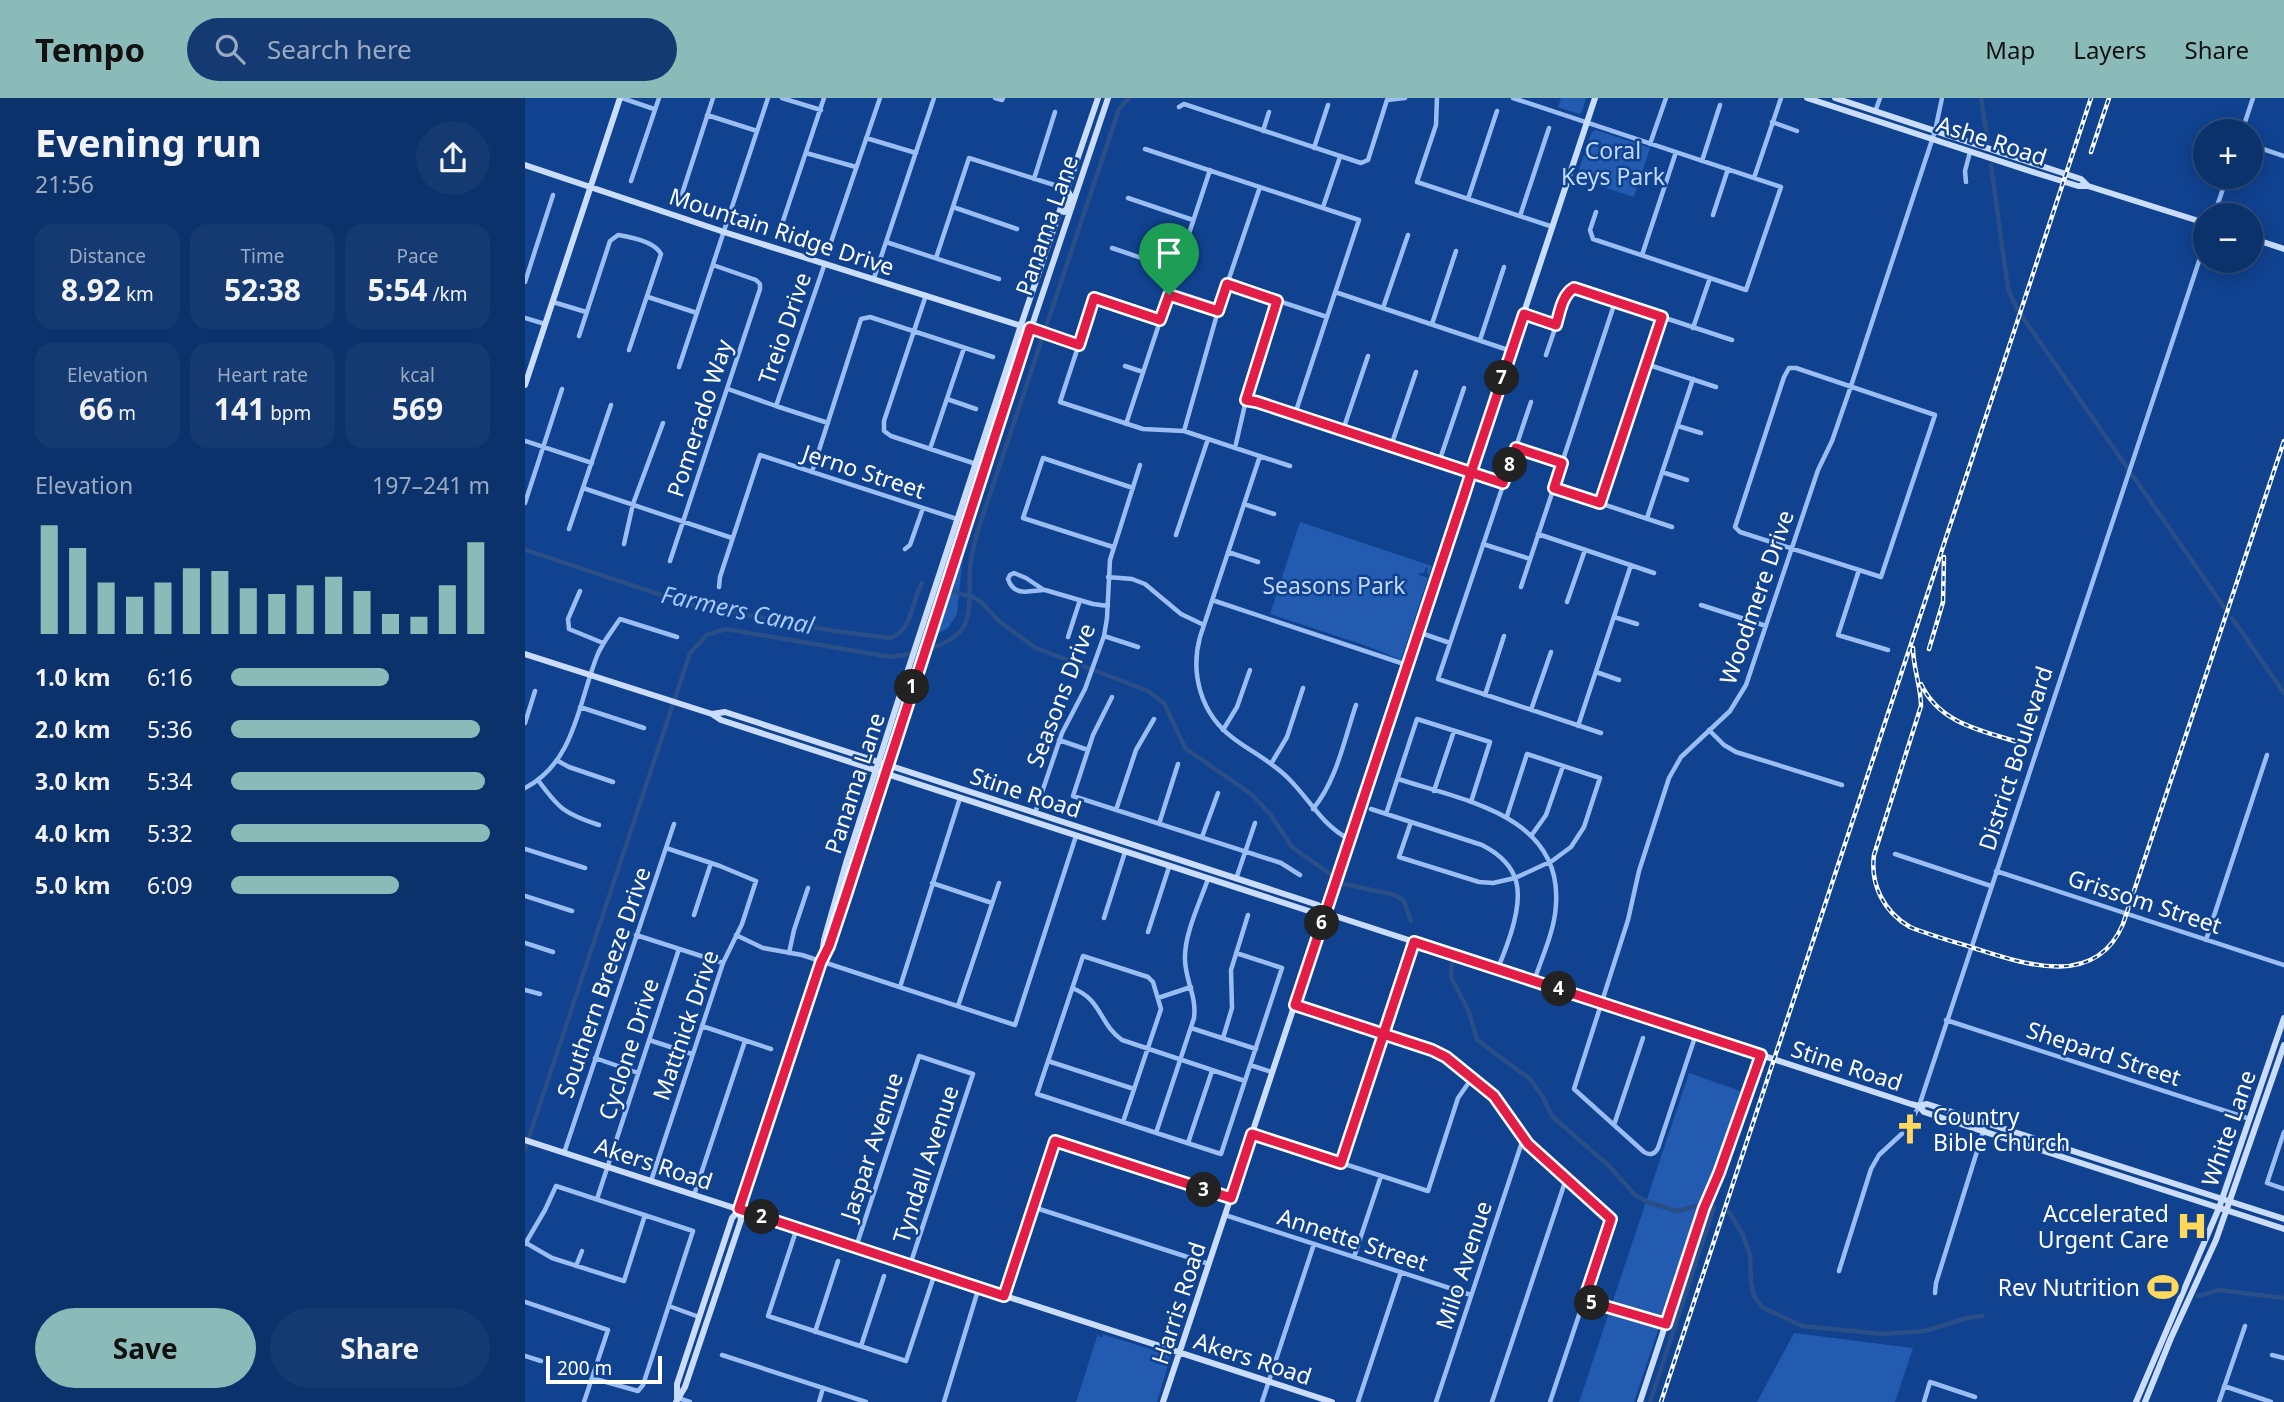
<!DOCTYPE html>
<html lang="en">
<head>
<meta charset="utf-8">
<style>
  :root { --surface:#0c326c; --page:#153a72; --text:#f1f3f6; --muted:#9aaac2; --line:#2c4d7f; --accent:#8bbbb9 }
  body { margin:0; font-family:"Noto Sans",sans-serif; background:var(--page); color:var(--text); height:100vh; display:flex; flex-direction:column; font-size:26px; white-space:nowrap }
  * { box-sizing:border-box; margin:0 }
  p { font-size:23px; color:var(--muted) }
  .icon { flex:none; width:38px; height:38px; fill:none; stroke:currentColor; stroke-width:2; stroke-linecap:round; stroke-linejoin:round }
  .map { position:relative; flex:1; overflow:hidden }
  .panel { display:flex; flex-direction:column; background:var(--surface); width:525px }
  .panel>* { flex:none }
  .buttons { position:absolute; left:1668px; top:21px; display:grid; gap:14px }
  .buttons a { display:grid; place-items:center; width:70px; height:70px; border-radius:50%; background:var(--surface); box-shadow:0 4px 18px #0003,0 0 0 2px var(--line); font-size:35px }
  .scale { position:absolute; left:21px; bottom:18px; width:116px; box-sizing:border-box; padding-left:7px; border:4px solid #fff; border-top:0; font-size:19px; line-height:24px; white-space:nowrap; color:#fff; -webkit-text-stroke:5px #104290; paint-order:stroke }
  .pin { position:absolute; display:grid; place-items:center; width:60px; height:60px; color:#fff; margin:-72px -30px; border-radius:50% 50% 50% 0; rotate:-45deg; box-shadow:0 0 7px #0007 }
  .pin .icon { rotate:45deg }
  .km { position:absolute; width:35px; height:35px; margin:-18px; border-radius:50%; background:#222; color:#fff; font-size:19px; line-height:35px; text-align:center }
  .round { display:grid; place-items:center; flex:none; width:74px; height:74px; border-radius:37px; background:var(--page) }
  .headline { display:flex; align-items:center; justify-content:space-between; height:119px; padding:0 35px }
  h1 { font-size:38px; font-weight:700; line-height:52px }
  .stats { display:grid; grid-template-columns:repeat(3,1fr); gap:10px; height:119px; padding:7px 35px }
  .stats div { display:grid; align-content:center; border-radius:18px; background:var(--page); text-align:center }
  .stats b { font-size:30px; font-weight:700 }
  .stats small { font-size:19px; font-weight:400 }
  .stats p { font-size:19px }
  .chart { height:196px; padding:14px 35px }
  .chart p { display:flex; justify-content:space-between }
  .chart svg { width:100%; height:126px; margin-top:7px; stroke:var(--accent); stroke-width:6 }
  .action { display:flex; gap:14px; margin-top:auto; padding:14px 35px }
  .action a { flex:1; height:80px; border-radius:42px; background:var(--accent); color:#111; font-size:28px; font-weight:700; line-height:80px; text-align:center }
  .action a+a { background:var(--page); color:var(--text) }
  ul { padding:0 35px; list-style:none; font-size:23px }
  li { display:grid; grid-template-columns:112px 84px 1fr; align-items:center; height:52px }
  li i { height:18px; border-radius:9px; background:var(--accent) }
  header { display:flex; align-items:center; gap:42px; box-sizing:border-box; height:98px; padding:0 35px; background:var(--accent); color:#111 }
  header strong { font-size:33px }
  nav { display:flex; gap:38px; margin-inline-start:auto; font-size:24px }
  .search { width:490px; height:63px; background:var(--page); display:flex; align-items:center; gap:18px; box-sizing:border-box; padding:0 24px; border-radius:38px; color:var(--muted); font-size:26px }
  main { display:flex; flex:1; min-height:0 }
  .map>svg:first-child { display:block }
  .green { fill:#225baf }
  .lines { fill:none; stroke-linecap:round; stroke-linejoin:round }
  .canal { stroke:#294e88; stroke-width:4.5 }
  .street { stroke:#9abef3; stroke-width:4.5 }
  .secondary { stroke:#caddfd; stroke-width:6 }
  .rail-casing { stroke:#fff; stroke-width:4.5 }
  .rail { stroke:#104290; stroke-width:2; stroke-dasharray:5; stroke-linecap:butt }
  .route-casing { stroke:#fff; stroke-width:14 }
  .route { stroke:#e11d48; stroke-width:9 }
  .labels { text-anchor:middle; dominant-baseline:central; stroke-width:5; stroke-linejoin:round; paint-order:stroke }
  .street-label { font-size:23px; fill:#fff; stroke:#104290 }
  .park-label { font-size:23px; fill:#c2dafd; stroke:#104290 }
  .poi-label { font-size:23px; fill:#fff; stroke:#104290; text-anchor:end }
  .water-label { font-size:24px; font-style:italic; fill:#a6c8fa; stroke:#104290 }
</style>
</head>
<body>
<header>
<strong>Tempo</strong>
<div class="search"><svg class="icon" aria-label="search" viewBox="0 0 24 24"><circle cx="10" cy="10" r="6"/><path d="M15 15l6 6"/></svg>Search here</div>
<nav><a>Map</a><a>Layers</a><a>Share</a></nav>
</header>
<main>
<section class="panel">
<div class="headline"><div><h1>Evening run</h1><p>21:56</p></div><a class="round"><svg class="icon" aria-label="share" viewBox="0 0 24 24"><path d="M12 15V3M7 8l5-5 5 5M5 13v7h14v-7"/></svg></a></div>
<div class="stats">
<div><p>Distance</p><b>8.92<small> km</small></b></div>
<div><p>Time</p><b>52:38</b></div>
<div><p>Pace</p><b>5:54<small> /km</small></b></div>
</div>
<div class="stats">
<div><p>Elevation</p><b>66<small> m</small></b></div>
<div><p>Heart rate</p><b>141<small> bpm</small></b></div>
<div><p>kcal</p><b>569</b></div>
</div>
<div class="chart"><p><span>Elevation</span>197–241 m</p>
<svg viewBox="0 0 160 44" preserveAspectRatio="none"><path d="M5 44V6M15 44V14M25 44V26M35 44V31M45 44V26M55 44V21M65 44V22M75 44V28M85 44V30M95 44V27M105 44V24M115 44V29M125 44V37M135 44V38M145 44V27M155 44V12"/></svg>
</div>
<ul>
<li><b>1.0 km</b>6:16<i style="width:61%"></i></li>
<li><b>2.0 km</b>5:36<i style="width:96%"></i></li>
<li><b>3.0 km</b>5:34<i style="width:98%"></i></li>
<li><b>4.0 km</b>5:32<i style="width:100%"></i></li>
<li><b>5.0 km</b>6:09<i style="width:65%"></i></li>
</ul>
<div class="action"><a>Save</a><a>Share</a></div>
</section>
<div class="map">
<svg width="1759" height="1304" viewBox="0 0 1759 1304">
  <rect width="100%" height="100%" fill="#104290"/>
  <!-- green -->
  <path class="green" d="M1036,0H1061L1057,14L1054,16L1033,9Z
    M1071,32L1125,50L1109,99L1051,80L1067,34Z
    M775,424L907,468L904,477L902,475L903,470L901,469L899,475H894V477L903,480L876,562L842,548L745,516Z
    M446,425L437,465L432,516L423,530L409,538Z
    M1164,975L1218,994L1190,1076L1178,1098L1109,1304H1054Z
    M1269,1235L1388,1250L1370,1304H1232Z
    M573,1236L575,1239H578L577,1236L641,1256L645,1260L632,1304H551Z"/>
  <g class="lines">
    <!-- canal -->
    <path class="canal" d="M1456,0L1463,44
      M1466,67L1483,191L1492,211L1699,509
      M0,452L164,506L309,533L365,540C388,533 386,503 397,485
      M424,491L439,497H445L457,505L475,524L511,550L623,593L639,605L660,650L726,696L745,716L767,749L819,786L870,797L879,803L886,823
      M1707,520L1759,595
      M927,866L926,879L944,914L952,942L1005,981L1018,999L1027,1018L1084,1068L1110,1097L1122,1104L1152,1113L1175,1107
      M0,1051L165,555L182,537L201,531L366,559C387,556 428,549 439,528C447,513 444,486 445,469C446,457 450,444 453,432L594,11L604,0
      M1204,1114L1218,1137L1225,1157L1226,1184L1229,1198L1237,1209L1277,1228L1358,1236L1400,1233L1442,1220L1457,1218
      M1673,1198L1694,1192L1759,1200
      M1125,1304L1189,1109"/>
    <!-- street -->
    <path class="street" d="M97,0L129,11
      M257,0L296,12
      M470,0L477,2L478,0
      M912,0L911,27L892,84L1028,129
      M988,0L1256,89L1221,192L1068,141L1065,132L1071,114
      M654,9L659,6L836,65L843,62L862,2L880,0
      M1350,14L1355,0
      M182,17L232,33
      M1247,24L1272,33
      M738,33L744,14
      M1717,33L1728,0
      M341,40L391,55
      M1125,46L1141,0
      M1726,47L1759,58
      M789,50L803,7
      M620,51L834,122L770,316
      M281,55L331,69
      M1177,63L1195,7
      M1229,80L1256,0
      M509,81L530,14
      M106,83L134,0
      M1441,84L1440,73L1445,54
      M156,99L188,0
      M603,100L668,122
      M943,101L972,13
      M428,109L492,131
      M798,109L815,59
      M1188,117L1203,71
      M1689,117L1702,79
      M995,118L1024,30
      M256,129L299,0
      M361,144L474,181
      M305,147L355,0
      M587,150L652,172
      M1117,157L1151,54
      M411,160L444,60L542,91
      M300,165L251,308L303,325
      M349,180L409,0
      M0,184L28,97
      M702,186L802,219
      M810,194L986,253
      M401,197L359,323V333L366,338L451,366
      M644,197L693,213
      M123,199L172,215
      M28,204L61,214
      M858,210L883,137
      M999,216L1031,227
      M0,220L20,226
      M635,222L569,200L535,304L618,331L659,333L765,368
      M907,226L931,153
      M505,230L554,247
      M1168,230L1185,180
      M54,238L85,143L93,137C106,139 130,144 136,156L104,252
      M955,242L979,169
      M1021,257L1041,198L1044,192L1049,190L1207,242
      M1121,266L1191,289
      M600,268L618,274
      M154,269L243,0
      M1264,270H1271L1410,317L1356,479L1215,434L1210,429L1259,279Z
      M203,291L251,308
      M422,301L451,311
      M721,301L979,385
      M1006,304L913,581L1076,635
      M601,326L685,72
      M1153,328L1176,335
      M818,332L843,258
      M659,333L693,213L735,89
      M0,343L67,365
      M866,348L891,274
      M710,350L724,289L752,203
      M991,350L1037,365
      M405,351L439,250
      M735,358L675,539C665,576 676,616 708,640C726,654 748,664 764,681C785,702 797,727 824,741
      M914,364L939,290
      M287,374L336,221L345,219L468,259
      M1137,374L1162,382
      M58,390L207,440
      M1029,390L1147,429
      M0,405L37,291
      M1075,405L1137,219
      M719,406L749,416
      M1122,420L1168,281
      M44,431L86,307
      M1013,436L1129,475
      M651,437L683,341
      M99,446L108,406L138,325
      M958,446L1005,461
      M588,449L498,420L518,360L608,390
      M380,451L385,447L398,410
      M703,454L733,464
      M145,463L235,191V186L231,182L188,167
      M1334,472L1313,537L1363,552
      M489,475L501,480L519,492C504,493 489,499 483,481L485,477Z
      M583,479L607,481L620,486L656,516L679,527
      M194,489L195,479L235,357L432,421
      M996,489L1090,204
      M520,492L568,506L583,508
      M55,493L43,521L44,531L78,545
      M687,502L882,567
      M1042,504L1060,452
      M1176,507L1241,528
      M1089,519L1112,526
      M893,534L925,545
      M579,538L613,549
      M543,539L555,502
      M1071,574L1094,582
      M960,597L979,538
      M587,599L568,637L548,698L756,765L775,777
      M55,609L119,630
      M1006,612L1026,554
      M0,625L10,593
      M1053,628L1106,467
      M698,632L712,609L725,572
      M1184,632L1199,647L1211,654L1317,687
      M534,642L563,652
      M33,663L44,669L88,684
      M746,666L762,639L778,590
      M873,681C937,702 1037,717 1031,806C1030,832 1017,859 1009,883
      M13,682C34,711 40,716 74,727
      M0,690C50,664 53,606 72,558C77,545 87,533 95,521L152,539
      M909,693L929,633
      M788,711C812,682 819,642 831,607
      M846,711L957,747C998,768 998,796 986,835C982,847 978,860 972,871
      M591,712L611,652L629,621
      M510,715L537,635L560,591L579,538L582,520L585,462L615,367
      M861,716L892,621L965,644L946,704
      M886,724L874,759L954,784L968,785L990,780L1027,763L1046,749L1059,729L1075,680L1002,656L982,718
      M634,726L653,666
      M1006,738L1021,717L1038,668
      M677,739L693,695
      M0,751L60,770
      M1370,756L1466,788
      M1471,773L1759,867
      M711,781L730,725
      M407,785L467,805
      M0,798L47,813
      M169,817L186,765
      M579,820L600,754
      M623,834L644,769
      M111,837L198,865
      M211,837L238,850L277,857L490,927L551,738
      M1681,842L1742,657
      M0,845L28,854
      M264,855L269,832L283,790
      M375,889L435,700
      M547,890C577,901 574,926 597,942L720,983
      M0,892L15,896
      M633,900L666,889
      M770,907L907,952L921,959L969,998L1003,1046L1086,1121L1025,1304
      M433,908L474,785
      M1421,922L1725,1021
      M177,928L246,951
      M666,930L731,951
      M1171,936L1133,1050C1130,1056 1125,1058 1119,1054L1049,991L1103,822L1114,773L1144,680L1156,659L1205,613L1221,587L1293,372L1307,343L1326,288L1410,33L1417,0
      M698,940L707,910L706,872L723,817
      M124,942L167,956
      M70,960L113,975
      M523,963L609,991
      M725,967L747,974
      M598,1024L636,911L628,884L623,879L558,858L512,996L696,1056L757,870L711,855
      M1089,1027L1118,940
      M1759,1034L1742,1085L1759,1091
      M631,1035L669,920C672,898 660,882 660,861C659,837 675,804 683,781
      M727,1036L903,1093L933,1000L947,980
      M663,1045L687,973
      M39,1055L149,726
      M816,1065L889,844
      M126,1083L198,865L217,826L231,783L195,768L141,750
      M169,1097L220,943
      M72,1101L154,851
      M508,1109L684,1166
      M700,1117L946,1197
      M272,1130L243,1218L381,1263L410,1175
      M1,1145L27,1160L99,1183L120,1117
      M0,1146L20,1112L31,1088L168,1133L118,1287L113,1293L67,1280
      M331,1149L394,958L448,976L385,1167
      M829,1159L856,1078
      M51,1168L57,1153
      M1314,1173L1346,1071L1354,1057L1382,1031L1394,1008L1680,145
      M1410,1195L1411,1185L1459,1031
      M479,1198L530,1043L706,1100
      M1059,1202L1141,1226
      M0,1204L83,1232L59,1304
      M144,1208L174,1219
      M290,1234L313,1163
      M336,1248L359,1178
      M197,1257L341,1304
      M1747,1257L1759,1260
      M0,1258L16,1263
      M1699,1288L1746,1304
      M153,1300L165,1304
      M294,1304L298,1290
      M419,1304L454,1189
      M737,1304L789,1146
      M833,1304L876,1174
      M911,1304L998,1041
      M967,1304L1041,1081
      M1399,1304L1405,1284L1450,1299
      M1694,1304L1720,1228"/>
    <!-- secondary -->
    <path class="secondary" d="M1282,0L1511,75L1553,88H1563L1680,125
      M1310,0L1556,81L1563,88
      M0,67L199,134L500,229
      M539,114L545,97L542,92
      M1726,140L1759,151
      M0,287L95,0
      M0,556L187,616L196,622L790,815H801L1386,1006L1394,1008L1402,1006L1759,1121
      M187,616L200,614L793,807L801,815
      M297,858L299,842L321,765L382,575L496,227L573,0
      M1394,1008L1399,1014L1759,1131
      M0,1042L807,1304
      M152,1300V1286L207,1120L214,1112L296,864L304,848L436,440L583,0
      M151,1304L160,1289L216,1122L214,1112
      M638,1304L1070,0
      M1115,1304L1179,1110L1194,1075L1235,957
      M1611,1304L1694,1110L1759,920
      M1620,1304L1646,1240L1691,1142L1759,947"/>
    <!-- rail casing -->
    <g class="rail-casing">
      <path id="rail" d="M1566,54L1584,0
        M1388,550C1388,570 1396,588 1396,608L1349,757C1345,787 1359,814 1385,829C1407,838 1430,844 1452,851C1502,867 1571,890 1598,826L1759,343
        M1404,551L1418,504L1419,459
        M1396,586C1415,627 1460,633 1499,646
        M1136,1304L1566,0"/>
    </g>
    <!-- rail -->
    <use href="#rail" class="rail"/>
  </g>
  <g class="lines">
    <!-- route casing -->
    <g class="route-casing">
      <path id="route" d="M644,197L635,222L569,200L554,247L505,230L321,797L304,848L296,864L214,1111L479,1198L530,1043L706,1100L727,1036L816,1065L889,844L1236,957L1194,1075L1179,1110L1141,1226L1059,1202L1086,1121L1003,1046L969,998L921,959L907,952L770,907C827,737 882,567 939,397L946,375L999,216L1031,227C1035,214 1037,197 1049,190L1137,219L1075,405L1029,390L1037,365L991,350L978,385C896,358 814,331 732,304L721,302L752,203L702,186L693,213L644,197"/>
    </g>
    <!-- route -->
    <use href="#route" class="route"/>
  </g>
  <!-- icons -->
  <defs>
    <g id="church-bare" transform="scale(2.415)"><path d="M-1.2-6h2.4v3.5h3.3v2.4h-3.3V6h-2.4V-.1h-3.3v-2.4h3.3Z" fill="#ffd85c" stroke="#104290" stroke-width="2.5" paint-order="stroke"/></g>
    <g id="hospital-bare" transform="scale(2.415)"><path d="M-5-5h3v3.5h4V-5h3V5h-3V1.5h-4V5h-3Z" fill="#ffd85c" stroke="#104290" stroke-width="2.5" paint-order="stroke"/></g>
    <g id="stadium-bare" transform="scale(2.415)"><path d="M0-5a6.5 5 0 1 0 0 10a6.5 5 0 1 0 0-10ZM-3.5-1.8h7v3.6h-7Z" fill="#ffd85c" stroke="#104290" stroke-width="2.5" paint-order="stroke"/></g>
  </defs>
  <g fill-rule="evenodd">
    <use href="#church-bare" x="1385" y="1031"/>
    <use href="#hospital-bare" x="1667" y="1128"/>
    <use href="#stadium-bare" x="1638" y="1189"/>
  </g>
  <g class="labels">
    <!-- street labels -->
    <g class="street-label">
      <text transform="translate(1467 42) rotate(18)">Ashe Road</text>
      <text transform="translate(521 127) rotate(-71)">Panama Lane</text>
      <text transform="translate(257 133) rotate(18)">Mountain Ridge Drive</text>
      <text transform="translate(259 230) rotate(-71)">Treio Drive</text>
      <text transform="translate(174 320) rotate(-72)">Pomerado Way</text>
      <text transform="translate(339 373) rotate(18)">Jerno Street</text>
      <text transform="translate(1231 499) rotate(-71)">Woodmere Drive</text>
      <text transform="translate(535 597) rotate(-69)">Seasons Drive</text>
      <text transform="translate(1490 660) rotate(-72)">District Boulevard</text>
      <text transform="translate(329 685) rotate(-72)">Panama Lane</text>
      <text transform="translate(501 694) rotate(18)">Stine Road</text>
      <text transform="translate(1620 803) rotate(18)">Grissom Street</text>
      <text transform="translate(78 884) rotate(-71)">Southern Breeze Drive</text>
      <text transform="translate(160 927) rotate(-71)">Mattnick Drive</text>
      <text transform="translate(103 951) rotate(-72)">Cyclone Drive</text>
      <text transform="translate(1579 955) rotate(18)">Shepard Street</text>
      <text transform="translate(1322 967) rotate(18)">Stine Road</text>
      <text transform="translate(1703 1030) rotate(-71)">White Lane</text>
      <text transform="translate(346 1048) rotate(-72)">Jaspar Avenue</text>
      <text transform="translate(129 1065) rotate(18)">Akers Road</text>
      <text transform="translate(400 1066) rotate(-72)">Tyndall Avenue</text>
      <text transform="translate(828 1141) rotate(18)">Annette Street</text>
      <text transform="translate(938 1167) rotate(-72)">Milo Avenue</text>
      <text transform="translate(653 1205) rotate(-72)">Harris Road</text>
      <text transform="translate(728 1260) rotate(18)">Akers Road</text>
    </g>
    <!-- park labels -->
    <g class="park-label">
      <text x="1088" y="52">Coral<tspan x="1088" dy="26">Keys Park</tspan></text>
      <text x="809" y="487">Seasons Park</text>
    </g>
    <!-- poi labels -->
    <g class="poi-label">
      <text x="1408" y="1018" text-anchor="start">Country<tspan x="1408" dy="26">Bible Church</tspan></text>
      <text x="1644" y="1115">Accelerated<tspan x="1644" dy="26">Urgent Care</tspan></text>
      <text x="1615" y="1189">Rev Nutrition</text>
    </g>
    <!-- water labels -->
    <g class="water-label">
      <text transform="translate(213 511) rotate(12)">Farmers Canal</text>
    </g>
  </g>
</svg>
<div class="buttons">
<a>+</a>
<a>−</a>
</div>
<div class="scale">200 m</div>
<div class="pin" style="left:644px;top:197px;background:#1e9e55"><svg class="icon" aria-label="arrive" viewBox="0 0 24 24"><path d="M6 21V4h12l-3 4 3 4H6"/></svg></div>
<b class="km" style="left:387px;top:589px">1</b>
<b class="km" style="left:237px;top:1119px">2</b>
<b class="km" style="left:679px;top:1092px">3</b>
<b class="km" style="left:1034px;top:891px">4</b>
<b class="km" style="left:1067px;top:1205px">5</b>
<b class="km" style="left:797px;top:825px">6</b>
<b class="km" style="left:977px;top:280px">7</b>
<b class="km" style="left:985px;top:367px">8</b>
</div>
</main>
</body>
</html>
